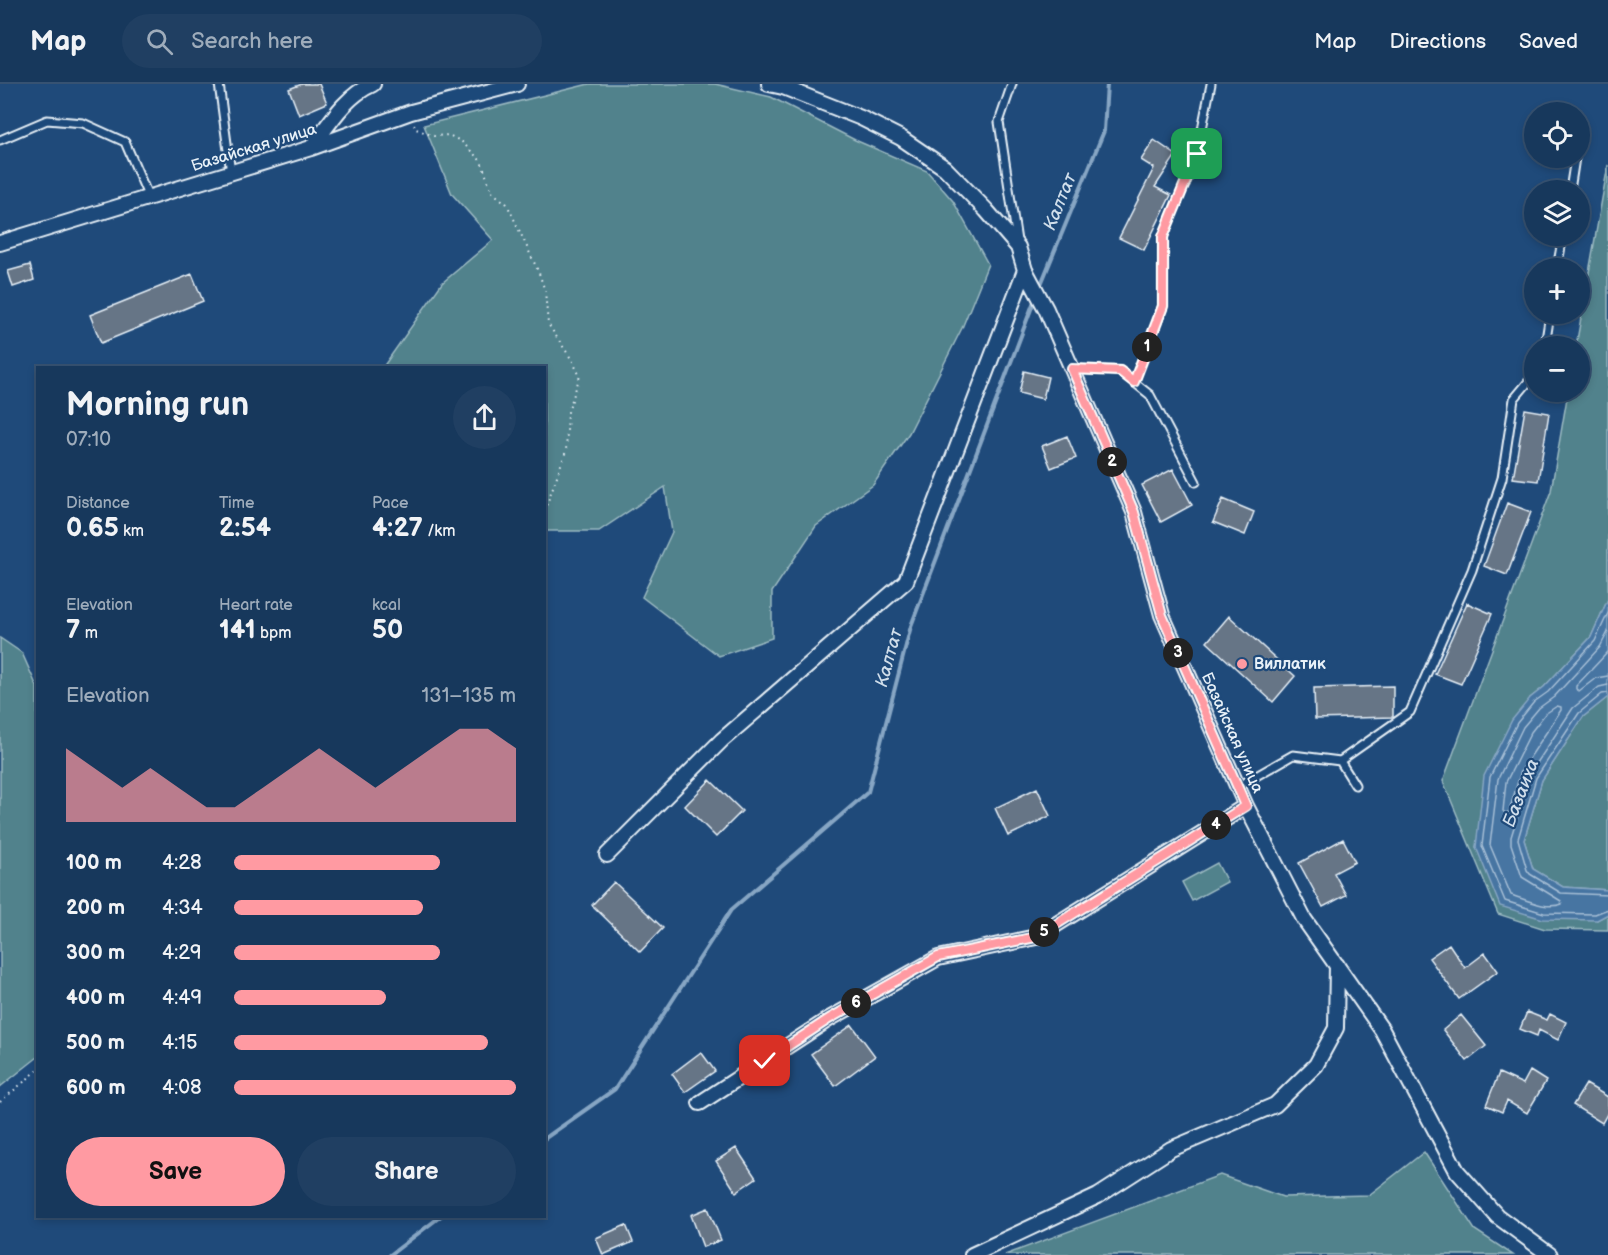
<!DOCTYPE html>
<html lang="en">
<head>
<meta charset="utf-8">
<style>
  :root { --surface:#17385c; --page:#203f62; --text:#f1f3f6; --muted:#9eacbb; --line:#365272; --accent:#ff9aa2 }
  body { margin:0; font-family:"Balsamiq Sans",sans-serif; background:var(--page); color:var(--text); height:100vh; display:flex; flex-direction:column; font-size:22px; white-space:nowrap }
  * { box-sizing:border-box; margin:0 }
  p { font-size:20px; color:var(--muted) }
  .icon { flex:none; width:33px; height:33px; fill:none; stroke:currentColor; stroke-width:2; stroke-linecap:round; stroke-linejoin:round }
  .map { position:relative; flex:1; overflow:hidden }
  .drawer { position:absolute; left:36px; top:282px; width:510px; height:852px; display:flex; flex-direction:column; background:var(--surface); border-radius:0px; box-shadow:0 3px 9px #0003,0 0 0 2px var(--line) }
  .drawer>* { flex:none }
  .buttons { position:absolute; left:1524px; top:18px; display:grid; gap:12px }
  .buttons a { display:grid; place-items:center; width:66px; height:66px; border-radius:50%; background:var(--surface); box-shadow:0 3px 9px #0003,0 0 0 2px var(--line); font-size:30px }
  .pin { position:absolute; display:grid; place-items:center; width:51px; height:51px; color:#fff; margin:-26px; border-radius:12px; box-shadow:0 3px 9px #0006 }
  .km { position:absolute; width:30px; height:30px; margin:-15px; border-radius:50%; background:#222; color:#fff; font-size:16px; line-height:30px; text-align:center }
  .round { display:grid; place-items:center; flex:none; width:63px; height:63px; border-radius:32px; background:var(--page) }
  .overview { display:flex; align-items:center; justify-content:space-between; height:102px; padding:0 30px }
  h1 { font-size:33px; font-weight:800; line-height:45px }
  .metrics { display:grid; grid-template-columns:repeat(3,1fr); gap:9px; height:102px; padding:6px 30px }
  .metrics div { display:grid; align-content:center }
  .metrics b { font-size:26px; font-weight:800 }
  .metrics small { font-size:16px; font-weight:400 }
  .metrics p { font-size:16px }
  .chart { height:168px; padding:12px 30px }
  .chart p { display:flex; justify-content:space-between }
  .chart svg { width:100%; height:108px; margin-top:6px; fill:var(--accent); opacity:.7 }
  .button { display:flex; gap:12px; margin-top:auto; padding:12px 30px }
  .button a { flex:1; height:69px; border-radius:36px; background:var(--accent); color:#111; font-size:24px; font-weight:800; line-height:69px; text-align:center }
  .button a+a { background:var(--page); color:var(--text) }
  ul { padding:0 30px; list-style:none; font-size:20px }
  li { display:grid; grid-template-columns:96px 72px 1fr; align-items:center; height:45px }
  li i { height:15px; border-radius:8px; background:var(--accent) }
  header { display:flex; align-items:center; gap:36px; box-sizing:border-box; height:84px; padding:0 30px; background:var(--surface); border-bottom:2px solid var(--line) }
  header strong { font-size:28px }
  nav { display:flex; gap:33px; margin-inline-start:auto; font-size:21px }
  .search { width:420px; height:54px; background:var(--page); display:flex; align-items:center; gap:15px; box-sizing:border-box; padding:0 21px; border-radius:33px; color:var(--muted); font-size:22px }
  .map>svg:first-child { display:block }
  .green { fill:#51828c; stroke:#9cbac2; stroke-width:1.5 }
  .water { fill:#4674a2; stroke:#87a6c4; stroke-width:1.5 }
  .lines { fill:none; stroke-linecap:round; stroke-linejoin:round }
  .shore { stroke:#a7bfd6; stroke-width:1.5 }
  .stream { stroke:#87a6c4; stroke-width:4 }
  .building { fill:#667486; stroke:#e8f1f8; stroke-width:1.5 }
  .service-casing { stroke:#e8f1f8; stroke-width:11 }
  .minor-casing { stroke:#e8f1f8; stroke-width:18 }
  .path { stroke:#e8f1f8; stroke-width:2; stroke-dasharray:1.5 4.5; stroke-linecap:butt }
  .service { stroke:#1f4a7a; stroke-width:7 }
  .minor { stroke:#1f4a7a; stroke-width:14 }
  .route-casing { stroke:#fff; stroke-width:12 }
  .route { stroke:#ff9aa2; stroke-width:8 }
  .poi-dot { fill:#ff9aa2; stroke:#1f4a7a; stroke-width:2 }
  .labels { text-anchor:middle; dominant-baseline:central; stroke-width:4.5; stroke-linejoin:round; paint-order:stroke }
  .street-label { font-size:16px; fill:#e8f1f8; stroke:#1f4a7a }
  .poi-label { font-size:16px; font-weight:bold; fill:#e8f1f8; stroke:#1f4a7a; text-anchor:start }
  .water-label { font-size:18px; font-style:italic; fill:#d0deeb; stroke:#1f4a7a }
</style>
</head>
<body>
<header>
<strong>Map</strong>
<div class="search"><svg class="icon" aria-label="search" viewBox="0 0 24 24"><circle cx="10" cy="10" r="6"/><path d="M15 15l6 6"/></svg>Search here</div>
<nav><a>Map</a><a>Directions</a><a>Saved</a></nav>
</header>
<div class="map">
<svg width="1608" height="1171" viewBox="0 0 1608 1171">
  <rect width="100%" height="100%" fill="#1f4a7a"/>
  <filter id="ink" filterUnits="userSpaceOnUse"><feTurbulence type="fractalNoise" baseFrequency=".0167" numOctaves="2"/><feDisplacementMap in="SourceGraphic" scale="12" xChannelSelector="R" yChannelSelector="G"/><feConvolveMatrix kernelMatrix="1 2 1 2 8 2 1 2 1" color-interpolation-filters="sRGB"/></filter>
  <g filter="url(#ink)">
    <!-- green -->
    <path class="green" d="M589,0H715L771,13L855,56L927,87L953,117L988,180L962,244L909,349L873,401L816,442L772,508V554L719,572L642,513L672,448L665,403L599,447H545L544,284L383,283L442,199L493,156L452,110L424,41Z
      M1608,81V515L1591,553L1544,603L1530,614L1476,763L1597,836L1608,830V846L1545,845L1498,830L1443,697L1551,407L1568,308H1580V262H1576Z
      M0,554L22,569L37,603L38,973L0,1003Z
      M1608,613V806L1563,803L1533,785L1524,756L1542,696L1583,633Z
      M1217,779L1227,798L1192,817L1182,798Z
      M1424,1068L1475,1146L1513,1171H1005L1220,1091L1283,1113L1369,1111Z"/>
    <!-- water -->
    <path class="water" d="M1608,515V613L1583,633L1542,696L1524,756L1533,785L1563,803L1608,806V830L1597,836L1543,835L1500,822L1476,763L1484,692L1512,636L1530,614L1544,603L1591,553Z"/>
    <g class="lines">
      <!-- shore -->
      <path class="shore" d="M1608,529L1595,557L1548,608L1534,618L1517,639L1490,693L1482,762L1505,817L1544,829L1595,830L1608,825
        M1608,548L1600,563L1554,613L1539,624L1523,643L1498,695L1490,761L1511,811C1527,816 1546,826 1562,820L1561,817L1522,793L1511,760V753L1531,688L1573,624L1599,603L1608,601
        M1608,568L1576,602V605L1579,607L1596,594L1608,592
        M1608,609L1602,610L1579,629L1536,694L1518,755L1527,786L1530,790L1561,809L1608,811
        M1557,622L1561,623V626L1521,687L1509,728L1505,729L1503,727L1506,698L1531,648L1545,630Z"/>
      <!-- stream -->
      <path class="stream" d="M1039,205L1104,47L1107,0
        M544,1055L615,1005L731,826L868,708L911,542L1036,212
        M390,1171L441,1132"/>
    </g>
    <!-- building -->
    <path class="building" d="M302,0H319L327,19L299,31L289,5Z
      M1154,56L1176,71L1155,103L1171,111L1144,166L1119,154L1154,84L1141,76Z
      M30,181L34,196L13,203L8,187Z
      M192,190L203,217L101,259L90,231Z
      M1024,287L1048,293L1043,315L1019,309Z
      M1525,325L1549,329L1538,397L1513,394Z
      M1067,352L1076,374L1051,384L1042,362Z
      M1173,385L1192,421L1161,438L1142,401Z
      M1223,415L1254,428L1245,451L1213,438Z
      M1507,419L1531,428L1507,491L1484,482Z
      M1467,519L1492,530L1461,600L1435,590Z
      M1229,532L1295,592L1273,618L1207,558Z
      M1393,602V633L1315,635L1314,604Z
      M710,696L742,727L716,753L685,722Z
      M1037,704L1050,732L1008,752L995,724Z
      M1343,755L1355,778L1334,789L1346,811L1323,823L1299,779Z
      M614,798L663,844L640,868L592,821Z
      M1449,860L1465,884L1485,869L1498,887L1459,915L1429,874Z
      M1527,928L1547,936L1550,930L1566,938L1558,956L1539,946L1537,952L1520,945Z
      M1461,931L1486,962L1467,977L1443,946Z
      M852,941L875,972L835,1002L811,970Z
      M701,968L715,987L685,1008L672,990Z
      M1530,987L1546,997L1527,1029L1507,1017L1502,1028L1486,1021L1499,989L1523,1000Z
      M1586,1000L1608,1013V1028L1602,1039L1573,1021Z
      M736,1064L756,1094L736,1108L716,1077Z
      M708,1124L721,1156L703,1163L691,1131Z
      M626,1141L633,1158L603,1171L596,1154Z"/>
    <g class="lines">
      <!-- service casing -->
      <g class="service-casing">
        <path id="service" d="M219,0L231,89
          M1012,0L999,38L1017,157
          M0,56L47,36L83,39L125,58L149,114
          M1570,106L1575,74
          M1557,184L1563,152
          M1545,262L1550,230
          M1072,285L1120,287L1150,311L1196,398
          M1134,298L1163,222V153L1197,70L1211,0
          M1340,677L1355,701
          M1237,703L1293,671L1340,677L1410,628L1472,486L1502,394L1514,315L1534,291"/>
      </g>
      <!-- minor casing -->
      <g class="minor-casing">
        <path id="minor" d="M769,0L783,3L861,34L901,54L945,84L986,126L1018,163L1025,186L1046,225L1134,428L1162,531L1246,722L1304,835L1382,946L1457,1087L1497,1132L1550,1171
          M311,64C329,40 345,12 373,0
          M0,159L311,64L411,28L517,0
          M607,771L722,656L906,497L1025,186
          M700,1019L829,935L938,874L1036,853L1246,722
          M972,1171L1098,1112L1171,1065L1275,1021L1316,981L1336,944L1337,881"/>
      </g>
      <!-- path -->
      <path class="path" d="M414,40L416,45L434,52L449,51L462,58L481,77L492,108L507,120L539,189L545,207L548,240L572,276L580,292L568,328L566,367L544,428
        M0,1018L38,986"/>
      <!-- service -->
      <use href="#service" class="service"/>
      <!-- minor -->
      <use href="#minor" class="minor"/>
    </g>
  </g>
  <g class="lines" filter="url(#ink)">
    <!-- route casing -->
    <g class="route-casing">
      <path id="route" d="M765,977L829,935L938,873L1036,853L1246,722L1162,531L1134,428L1072,285L1120,287L1134,298L1163,222V153L1197,70"/>
    </g>
    <!-- route -->
    <use href="#route" class="route"/>
  </g>
  <!-- markers -->
  <circle class="poi-dot" cx="1242" cy="580" r="6"/>
  <g class="labels">
    <!-- street labels -->
    <g class="street-label">
      <text transform="translate(254 64) rotate(-17)">Базайская улица</text>
      <text transform="translate(1232 649) rotate(66)">Базайская улица</text>
    </g>
    <!-- poi labels -->
    <g class="poi-label">
      <text x="1254" y="580">Виллатик</text>
    </g>
    <!-- water labels -->
    <g class="water-label">
      <text transform="translate(1060 118) rotate(-68)">Калтат</text>
      <text transform="translate(889 574) rotate(-75)">Калтат</text>
      <text transform="translate(1521 709) rotate(-69)">Базаиха</text>
    </g>
  </g>
</svg>
<div class="buttons">
<a><svg class="icon" aria-label="locate" viewBox="0 0 24 24"><circle cx="12" cy="12" r="6"/><path d="M12 2v4M12 18v4M2 12h4M18 12h4"/></svg></a>
<a><svg class="icon" aria-label="layers" viewBox="0 0 24 24"><path d="M12 4l9 5-9 5-9-5zM3 14l9 5 9-5"/></svg></a>
<a>+</a>
<a>−</a>
</div>
<div class="pin" style="left:1197px;top:70px;background:#1e9e55"><svg class="icon" aria-label="arrive" viewBox="0 0 24 24"><path d="M6 21V4h12l-3 4 3 4H6"/></svg></div>
<div class="pin" style="left:765px;top:977px;background:#d93025"><svg class="icon" aria-label="check" viewBox="0 0 24 24"><path d="M5 12l5 5 9-10"/></svg></div>
<b class="km" style="left:1147px;top:263px">1</b>
<b class="km" style="left:1112px;top:378px">2</b>
<b class="km" style="left:1178px;top:569px">3</b>
<b class="km" style="left:1216px;top:741px">4</b>
<b class="km" style="left:1044px;top:848px">5</b>
<b class="km" style="left:856px;top:919px">6</b>
<section class="drawer">
<div class="overview"><div><h1>Morning run</h1><p>07:10</p></div><a class="round"><svg class="icon" aria-label="share" viewBox="0 0 24 24"><path d="M12 15V3M7 8l5-5 5 5M5 13v7h14v-7"/></svg></a></div>
<div class="metrics">
<div><p>Distance</p><b>0.65<small> km</small></b></div>
<div><p>Time</p><b>2:54</b></div>
<div><p>Pace</p><b>4:27<small> /km</small></b></div>
</div>
<div class="metrics">
<div><p>Elevation</p><b>7<small> m</small></b></div>
<div><p>Heart rate</p><b>141<small> bpm</small></b></div>
<div><p>kcal</p><b>50</b></div>
</div>
<div class="chart"><p><span>Elevation</span>131–135 m</p>
<svg viewBox="0 0 160 44" preserveAspectRatio="none"><path d="M0 44V14L10 22L20 30L30 22L40 30L50 38L60 38L70 30L80 22L90 14L100 22L110 30L120 22L130 14L140 6L150 6L160 14V44z"/></svg>
</div>
<ul>
<li><b>100 m</b>4:28<i style="width:73%"></i></li>
<li><b>200 m</b>4:34<i style="width:67%"></i></li>
<li><b>300 m</b>4:29<i style="width:73%"></i></li>
<li><b>400 m</b>4:49<i style="width:54%"></i></li>
<li><b>500 m</b>4:15<i style="width:90%"></i></li>
<li><b>600 m</b>4:08<i style="width:100%"></i></li>
</ul>
<div class="button"><a>Save</a><a>Share</a></div>
</section>
</div>
</body>
</html>
